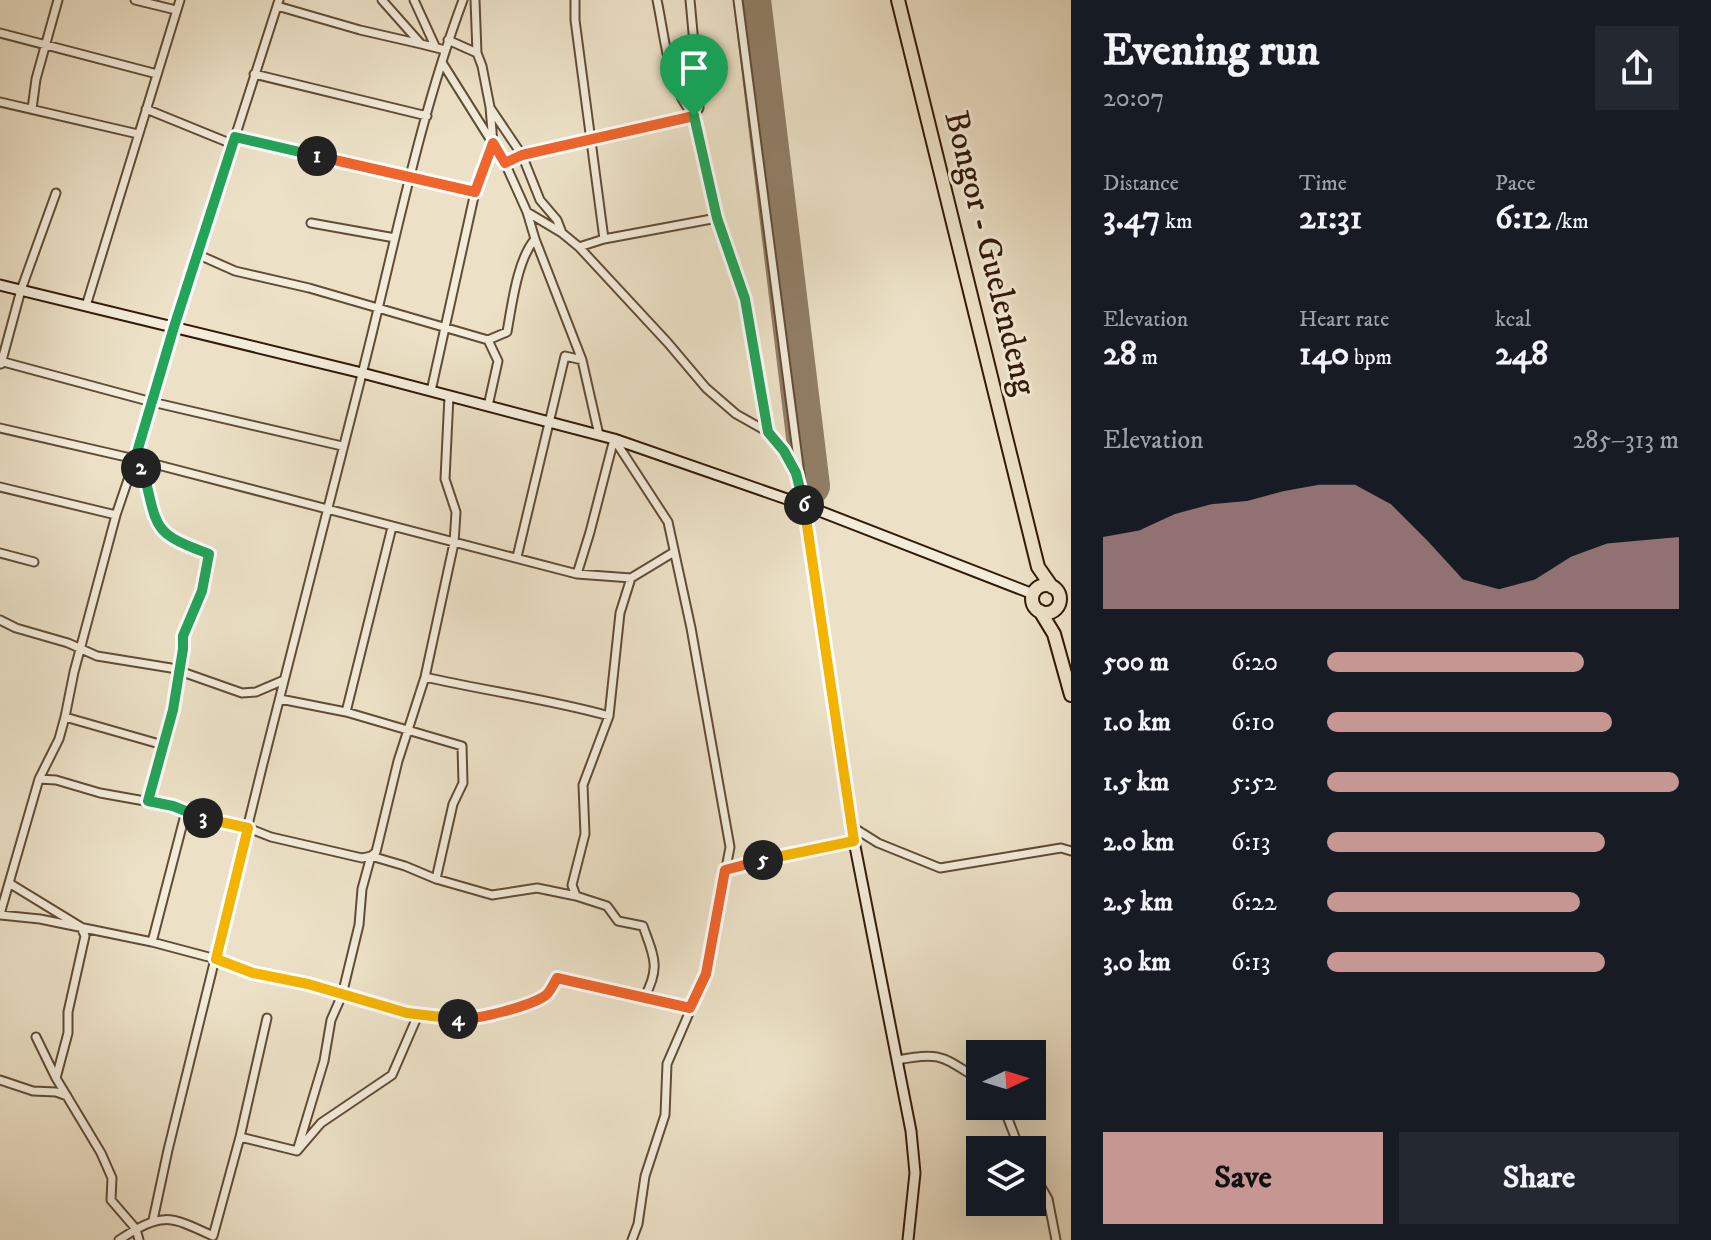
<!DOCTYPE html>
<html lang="en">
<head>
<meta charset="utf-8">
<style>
  :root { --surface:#171b24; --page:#242831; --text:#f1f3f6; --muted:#9ea1a6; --accent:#c59692 }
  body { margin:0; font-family:"IM FELL DW Pica",serif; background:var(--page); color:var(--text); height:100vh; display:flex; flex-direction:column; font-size:30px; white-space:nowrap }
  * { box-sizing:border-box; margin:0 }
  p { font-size:26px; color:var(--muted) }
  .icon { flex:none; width:44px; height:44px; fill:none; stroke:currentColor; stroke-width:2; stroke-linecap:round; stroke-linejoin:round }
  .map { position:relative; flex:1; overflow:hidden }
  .details { display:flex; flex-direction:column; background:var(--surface); width:640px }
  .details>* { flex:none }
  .needle { width:52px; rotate:86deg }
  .controls { position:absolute; left:966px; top:1040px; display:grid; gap:16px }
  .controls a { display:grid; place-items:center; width:80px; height:80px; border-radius:0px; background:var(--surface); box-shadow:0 8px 32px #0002; font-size:40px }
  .pin { position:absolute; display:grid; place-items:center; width:68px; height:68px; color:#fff; margin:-82px -34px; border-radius:50% 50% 50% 0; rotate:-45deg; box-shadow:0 0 8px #0007 }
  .pin .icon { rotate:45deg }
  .km { position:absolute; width:40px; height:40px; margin:-20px; border-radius:50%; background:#222; color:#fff; font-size:22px; line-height:40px; text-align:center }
  .round { display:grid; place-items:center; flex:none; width:84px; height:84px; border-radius:0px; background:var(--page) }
  .summary { display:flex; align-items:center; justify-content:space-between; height:136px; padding:0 32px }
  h1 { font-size:44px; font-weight:700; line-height:60px }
  .figures { display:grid; grid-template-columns:repeat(3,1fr); gap:12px; height:136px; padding:8px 32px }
  .figures div { display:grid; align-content:center }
  .figures b { font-size:34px; font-weight:700 }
  .figures small { font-size:22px; font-weight:400 }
  .figures p { font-size:22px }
  .chart { height:224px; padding:16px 32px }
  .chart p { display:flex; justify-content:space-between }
  .chart svg { width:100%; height:144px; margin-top:8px; fill:var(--accent); opacity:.7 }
  .button { display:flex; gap:16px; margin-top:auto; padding:16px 32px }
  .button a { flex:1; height:92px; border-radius:0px; background:var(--accent); color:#111; font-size:32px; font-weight:700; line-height:92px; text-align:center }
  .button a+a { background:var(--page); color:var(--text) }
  ul { padding:0 32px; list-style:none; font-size:26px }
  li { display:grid; grid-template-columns:128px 96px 1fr; align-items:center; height:60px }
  li i { height:20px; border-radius:10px; background:var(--accent) }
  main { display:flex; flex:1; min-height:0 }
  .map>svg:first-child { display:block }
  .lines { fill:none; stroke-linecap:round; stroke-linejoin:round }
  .runway { stroke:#907e66; stroke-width:38 }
  .street-casing { stroke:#614c36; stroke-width:11 }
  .secondary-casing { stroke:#331a06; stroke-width:13 }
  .highway-casing { stroke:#331a06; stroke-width:16 }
  .street { stroke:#f3ecdb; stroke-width:7 }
  .secondary { stroke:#f3ecdb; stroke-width:9 }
  .highway { stroke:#ece1c7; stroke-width:12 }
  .split-1-casing { stroke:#fff; stroke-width:16 }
  .split-2-casing { stroke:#fff; stroke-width:16 }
  .split-3-casing { stroke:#fff; stroke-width:16 }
  .split-4-casing { stroke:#fff; stroke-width:16 }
  .split-5-casing { stroke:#fff; stroke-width:16 }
  .split-6-casing { stroke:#fff; stroke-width:16 }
  .split-7-casing { stroke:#fff; stroke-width:16 }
  .split-1 { stroke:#f0652b; stroke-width:10 }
  .split-2 { stroke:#22a559; stroke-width:10 }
  .split-3 { stroke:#22a559; stroke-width:10 }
  .split-4 { stroke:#f5b400; stroke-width:10 }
  .split-5 { stroke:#f0652b; stroke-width:10 }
  .split-6 { stroke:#f5b400; stroke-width:10 }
  .split-7 { stroke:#22a559; stroke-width:10 }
  .labels { text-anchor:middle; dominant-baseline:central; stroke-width:6; stroke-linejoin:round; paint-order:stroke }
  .street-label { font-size:34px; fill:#331a06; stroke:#f3ecdb }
</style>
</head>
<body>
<main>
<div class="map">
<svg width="1071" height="1240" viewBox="0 0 1071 1240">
  <rect width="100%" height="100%" fill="#ece1c7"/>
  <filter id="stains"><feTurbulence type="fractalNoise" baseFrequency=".0025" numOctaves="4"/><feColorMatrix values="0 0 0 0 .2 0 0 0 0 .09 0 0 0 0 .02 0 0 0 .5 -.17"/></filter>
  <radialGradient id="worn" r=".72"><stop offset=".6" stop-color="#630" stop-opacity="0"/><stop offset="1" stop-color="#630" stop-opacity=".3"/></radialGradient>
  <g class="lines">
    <!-- runway -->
    <path class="runway" d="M752,0L811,486"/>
    <!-- street casing -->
    <g class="street-casing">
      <path id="street" d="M135,0L176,10
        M382,0L421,44L445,50
        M414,0L435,46
        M475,0L477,53
        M575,0V20L604,239
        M657,0C665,37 668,88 694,116L717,218L745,299L768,432
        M738,0L804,505
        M277,6L360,30L421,44
        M0,33L157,74
        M443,64L505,163L527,212L535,239L582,360L599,435
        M254,74L427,116
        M0,102L138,134
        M32,109L36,79L58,0
        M146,109L232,144
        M491,109L522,155L540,200L557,220L562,233
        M235,137L475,192
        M505,163L522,155L694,116L699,108V98L690,0
        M527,212L562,233L579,247L668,343L706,388L736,414L768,432L784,451L797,479
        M311,223L395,238
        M579,247L604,239L717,218
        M199,255L235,271L309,288L488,340
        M86,306L180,0
        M0,361L152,402L342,446
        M1,364L21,290L56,193
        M431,391L475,192L493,143L490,107L482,66L477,53L448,40
        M488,406L498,361L488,340L507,332C512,305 517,260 535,239
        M0,428L135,459L577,574L631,578L674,552
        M614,439L668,522L691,628L730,847L706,974L667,1064L665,1115L645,1176L638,1224L632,1240
        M135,459L146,480L154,513L164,533L209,554L202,591L183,636V649L173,710L148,801
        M0,487L116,515
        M0,553L34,562
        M517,557L565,356L582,360
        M577,574L590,532L614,439
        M631,578L620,613L609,716L583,785L585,834L572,885L576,896L607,906L618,921L643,926C654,957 661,967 644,998
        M0,620L16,628L68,643L97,656L171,668L242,693L256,692L284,680
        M425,677C486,691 548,699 609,716
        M280,699L346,712L462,746L463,783L453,804L436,879
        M346,712L392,527
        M65,717L163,745
        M39,779L56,780L100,793L173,806L211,822L248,828L271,837L362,858L371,856L376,852L398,761L425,677L454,543L456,512L445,479L449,396
        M851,826L878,843L940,868L1061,848L1071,851
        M725,870L854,841
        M9,883L81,927L85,936L68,1012V1033L56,1078
        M0,914L39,779L59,739L65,717L74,672L116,515L135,459L174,327L279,0
        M0,915L40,919L152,942L216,959L253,973L308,984L407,1013L424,1015L471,1020L491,1016L547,995L557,978L690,1008
        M152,942L186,811
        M36,1037L56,1078L101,1153L112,1178L111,1200L136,1229L139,1240
        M897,1060C942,1051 942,1057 980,1080
        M0,1080L33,1091L56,1092L67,1096
        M1003,1106L1020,1150
        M240,1137L297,1151L321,1123L392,1075L418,1015
        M297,1151L324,1061L331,1020L342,995L359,925L362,889L371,856L405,866L436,879L492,895L537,888L576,896
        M1032,1171L1048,1199L1056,1240
        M153,1220L168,1150C231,891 295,632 362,374C394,249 418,121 463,0
        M119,1240C162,1212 168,1215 213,1236L240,1137L267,1018"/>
    </g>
    <!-- secondary casing -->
    <g class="secondary-casing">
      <path id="secondary" d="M0,285L362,373L614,439L804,505L1033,594
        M804,505L851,826L911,1131L915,1173L908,1240"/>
    </g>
    <!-- highway casing -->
    <g class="highway-casing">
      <path id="highway" d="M898,0L1038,567L1052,587
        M1032 599a14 14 0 1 1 28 0a14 14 0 1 1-28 0Z
        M1040,611L1054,634L1071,695"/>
    </g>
    <!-- street -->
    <use href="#street" class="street"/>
    <!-- secondary -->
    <use href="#secondary" class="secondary"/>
    <!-- highway -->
    <use href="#highway" class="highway"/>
  </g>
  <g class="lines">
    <!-- split-1 casing -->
    <g class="split-1-casing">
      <path id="split-1" d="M317,156L475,192L493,143L505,163L522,155L694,116"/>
    </g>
    <!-- split-2 casing -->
    <g class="split-2-casing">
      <path id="split-2" d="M141,468L135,459L174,327L235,137L317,156"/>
    </g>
    <!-- split-3 casing -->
    <g class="split-3-casing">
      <path id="split-3" d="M141,468C151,488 149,520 167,534C179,544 195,548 209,554L202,591L183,636V649L173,710L148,801L173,806L203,818"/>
    </g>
    <!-- split-4 casing -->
    <g class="split-4-casing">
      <path id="split-4" d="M203,818L248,828L216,959L253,973L308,984L407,1013L458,1019"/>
    </g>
    <!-- split-5 casing -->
    <g class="split-5-casing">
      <path id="split-5" d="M458,1019C476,1020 532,1006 546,995C550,992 554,983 557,978L690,1008L706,974L725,870L763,860"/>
    </g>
    <!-- split-6 casing -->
    <g class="split-6-casing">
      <path id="split-6" d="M763,860L854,841L804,505"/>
    </g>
    <!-- split-7 casing -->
    <g class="split-7-casing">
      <path id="split-7" d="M694,116L717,218L745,299L768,432L784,451L796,473L804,505"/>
    </g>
    <!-- split-1 -->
    <use href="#split-1" class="split-1"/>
    <!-- split-2 -->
    <use href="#split-2" class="split-2"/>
    <!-- split-3 -->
    <use href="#split-3" class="split-3"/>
    <!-- split-4 -->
    <use href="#split-4" class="split-4"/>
    <!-- split-5 -->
    <use href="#split-5" class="split-5"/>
    <!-- split-6 -->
    <use href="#split-6" class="split-6"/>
    <!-- split-7 -->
    <use href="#split-7" class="split-7"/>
  </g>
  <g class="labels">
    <!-- street labels -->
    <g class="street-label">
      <text transform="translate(990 253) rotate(76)">Bongor - Guelendeng</text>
    </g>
  </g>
  <rect width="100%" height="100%" filter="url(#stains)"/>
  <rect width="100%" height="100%" fill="url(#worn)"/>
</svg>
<div class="controls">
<a><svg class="needle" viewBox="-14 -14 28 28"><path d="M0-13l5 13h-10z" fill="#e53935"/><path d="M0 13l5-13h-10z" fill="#9ea1a6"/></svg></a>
<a><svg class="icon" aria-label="layers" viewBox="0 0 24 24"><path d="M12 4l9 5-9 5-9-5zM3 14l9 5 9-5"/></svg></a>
</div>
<div class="pin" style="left:694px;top:116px;background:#1e9e55"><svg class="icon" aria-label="arrive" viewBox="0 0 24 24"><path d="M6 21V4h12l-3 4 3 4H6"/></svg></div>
<b class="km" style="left:317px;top:156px">1</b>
<b class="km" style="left:141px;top:468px">2</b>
<b class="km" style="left:203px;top:818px">3</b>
<b class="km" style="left:458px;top:1019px">4</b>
<b class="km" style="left:763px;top:860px">5</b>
<b class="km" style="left:804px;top:505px">6</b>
</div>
<section class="details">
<div class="summary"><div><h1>Evening run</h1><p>20:07</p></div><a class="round"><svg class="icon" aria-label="share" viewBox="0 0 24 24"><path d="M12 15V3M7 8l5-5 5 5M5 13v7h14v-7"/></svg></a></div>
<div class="figures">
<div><p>Distance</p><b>3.47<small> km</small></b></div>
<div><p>Time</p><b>21:31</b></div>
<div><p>Pace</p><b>6:12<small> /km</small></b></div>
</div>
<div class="figures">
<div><p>Elevation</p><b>28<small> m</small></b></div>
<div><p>Heart rate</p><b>140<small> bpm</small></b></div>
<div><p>kcal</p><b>248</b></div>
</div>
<div class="chart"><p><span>Elevation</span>285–313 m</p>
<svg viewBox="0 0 160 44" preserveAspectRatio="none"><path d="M0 44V22L10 20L20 15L30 12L40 11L50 8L60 6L70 6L80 12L90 23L100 35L110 38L120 35L130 28L140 24L150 23L160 22V44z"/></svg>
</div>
<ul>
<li><b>500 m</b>6:20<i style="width:73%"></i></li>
<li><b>1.0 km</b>6:10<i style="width:81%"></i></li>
<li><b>1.5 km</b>5:52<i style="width:100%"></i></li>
<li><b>2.0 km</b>6:13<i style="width:79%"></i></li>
<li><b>2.5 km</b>6:22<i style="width:72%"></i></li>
<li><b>3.0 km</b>6:13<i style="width:79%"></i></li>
</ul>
<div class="button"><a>Save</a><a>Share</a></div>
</section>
</main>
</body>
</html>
